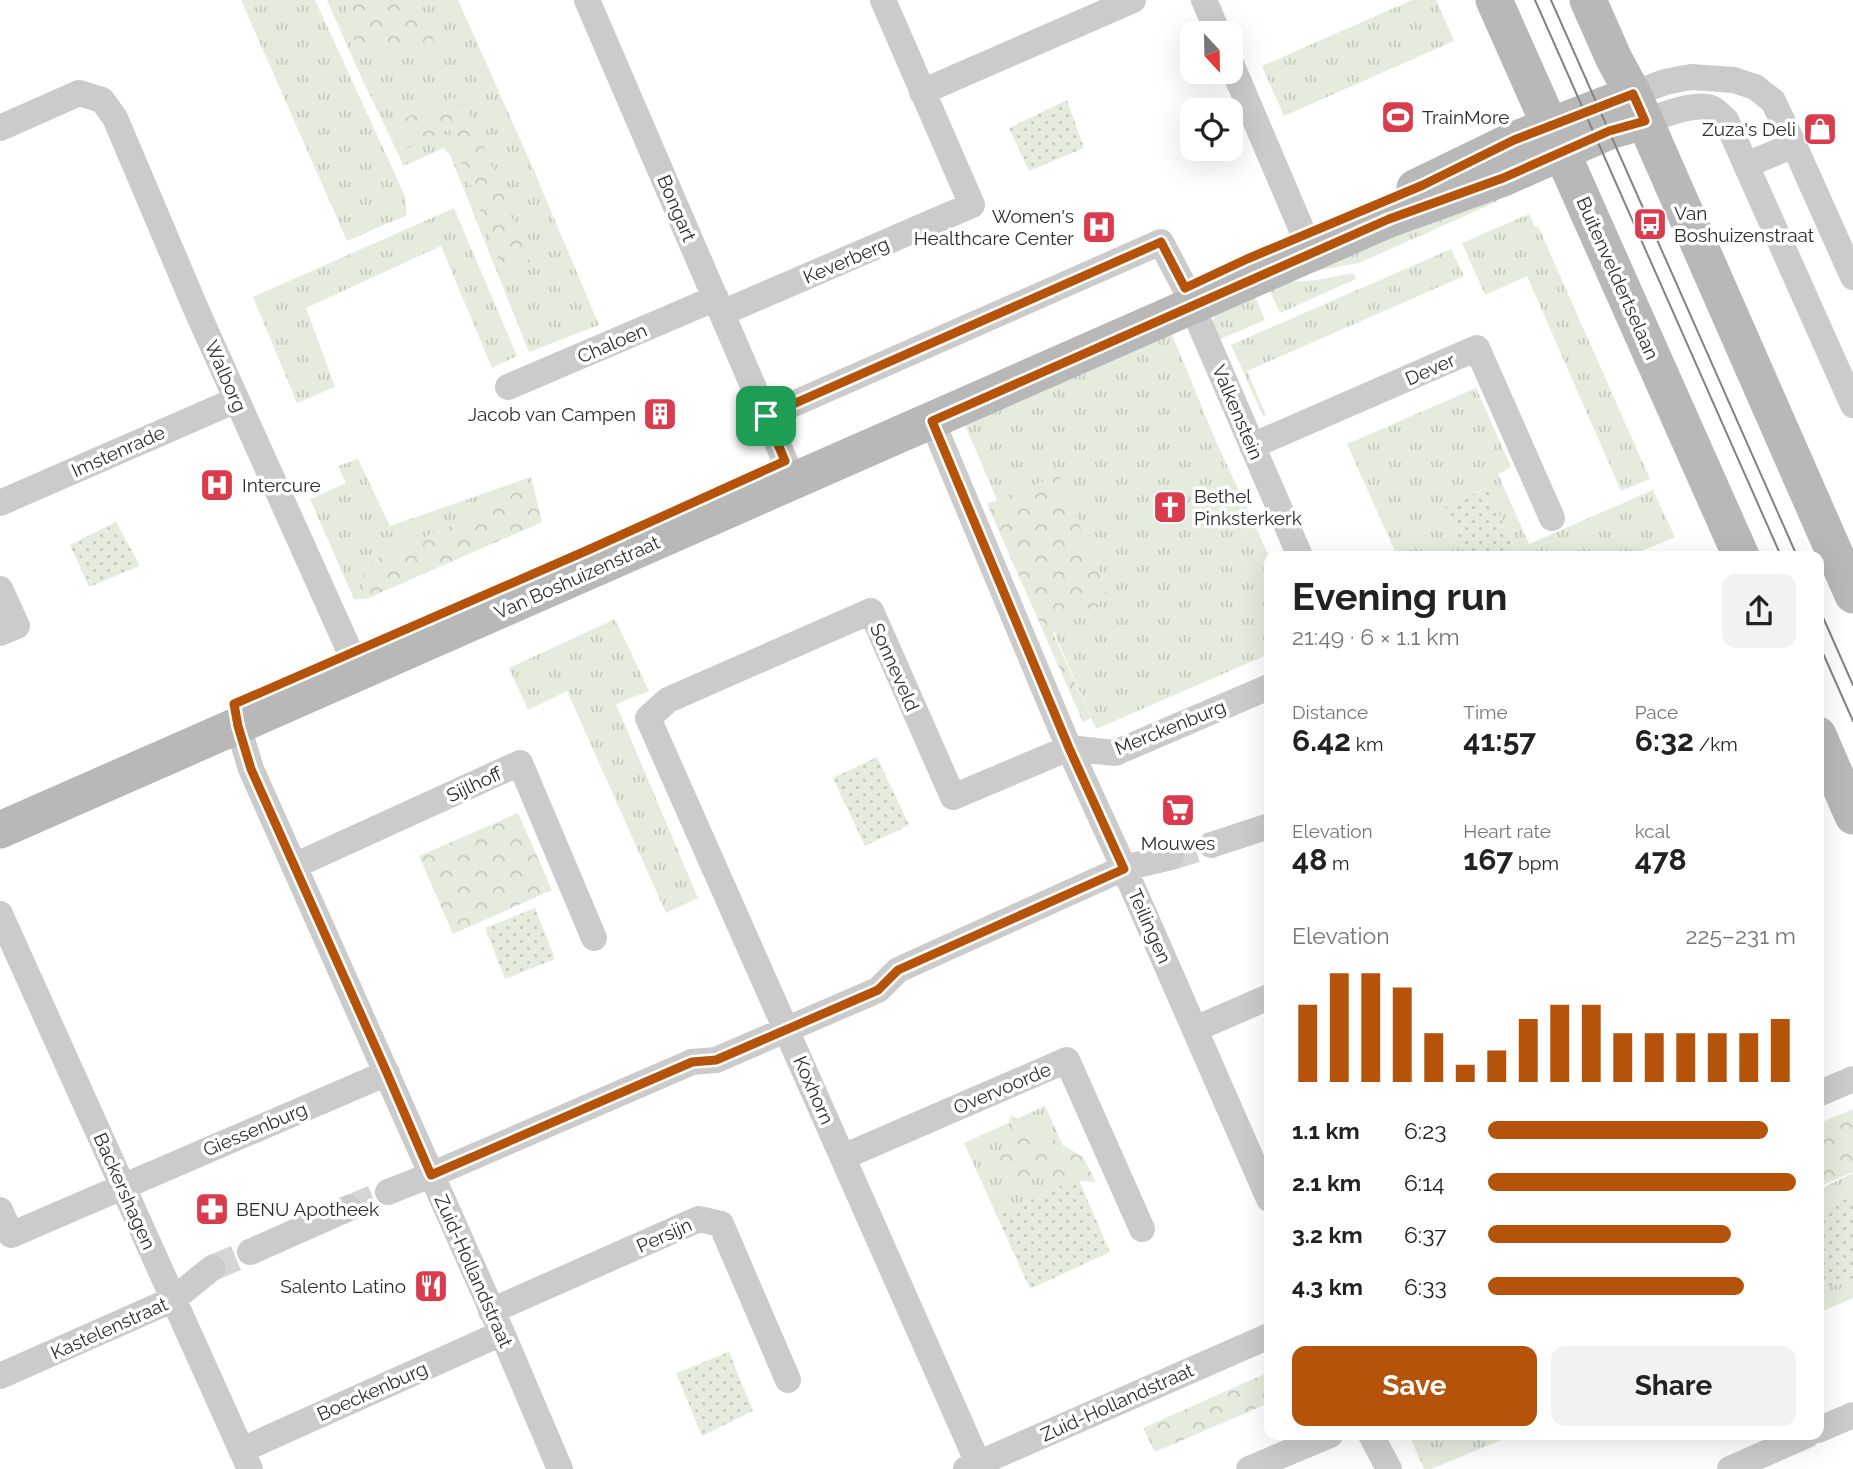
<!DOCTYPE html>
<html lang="en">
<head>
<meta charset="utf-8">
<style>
  :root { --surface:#fff; --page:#f2f2f2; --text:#222; --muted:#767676; --accent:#b45309 }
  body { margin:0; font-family:Raleway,sans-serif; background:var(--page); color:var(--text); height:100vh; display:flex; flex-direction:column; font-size:26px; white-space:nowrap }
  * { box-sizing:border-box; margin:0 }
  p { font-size:23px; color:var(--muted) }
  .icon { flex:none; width:38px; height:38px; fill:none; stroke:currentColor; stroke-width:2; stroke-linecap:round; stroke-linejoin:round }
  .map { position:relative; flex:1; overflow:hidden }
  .drawer { position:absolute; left:1264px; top:551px; width:560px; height:889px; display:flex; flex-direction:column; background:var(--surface); border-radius:14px; box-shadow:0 7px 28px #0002 }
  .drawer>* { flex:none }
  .needle { width:46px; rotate:158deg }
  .controls { position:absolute; left:1180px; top:21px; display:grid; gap:14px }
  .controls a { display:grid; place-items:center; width:63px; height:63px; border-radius:14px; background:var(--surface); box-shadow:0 7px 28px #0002; font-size:35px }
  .pin { position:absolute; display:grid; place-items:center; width:60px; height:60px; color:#fff; margin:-30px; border-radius:14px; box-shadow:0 4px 10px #0006 }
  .round { display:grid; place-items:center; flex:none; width:74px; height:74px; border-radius:14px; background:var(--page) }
  .headline { display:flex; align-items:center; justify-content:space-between; height:119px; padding:0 28px }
  h1 { font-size:38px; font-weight:700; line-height:52px }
  .figures { display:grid; grid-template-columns:repeat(3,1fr); gap:10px; height:119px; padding:7px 28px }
  .figures div { display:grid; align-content:center }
  .figures b { font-size:30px; font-weight:700 }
  .figures small { font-size:19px; font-weight:400 }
  .figures p { font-size:19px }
  .chart { height:196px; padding:14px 28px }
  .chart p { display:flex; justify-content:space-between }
  .chart svg { width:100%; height:126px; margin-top:7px; stroke:var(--accent); stroke-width:6 }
  .primary-button { display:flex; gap:14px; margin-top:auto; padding:14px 28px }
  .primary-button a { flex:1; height:80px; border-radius:14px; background:var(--accent); color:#fff; font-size:28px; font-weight:700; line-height:80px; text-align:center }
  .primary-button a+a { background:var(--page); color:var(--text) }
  ul { padding:0 28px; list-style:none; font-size:23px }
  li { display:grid; grid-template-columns:112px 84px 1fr; align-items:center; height:52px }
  li i { height:18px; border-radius:9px; background:var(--accent) }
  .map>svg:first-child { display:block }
  .grass { fill:url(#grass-tufts) }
  .forest { fill:url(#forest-crowns) }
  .park { fill:url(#park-dots) }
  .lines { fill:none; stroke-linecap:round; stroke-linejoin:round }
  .street-tunnel { stroke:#d5d5d5; stroke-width:26; stroke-dasharray:26 13; stroke-linecap:butt }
  .street { stroke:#cbcbcb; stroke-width:26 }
  .secondary { stroke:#b8b8b8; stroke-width:37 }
  .tram { stroke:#838383; stroke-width:2 }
  .route-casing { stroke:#fff; stroke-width:14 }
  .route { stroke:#b45309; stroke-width:9 }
  .labels { text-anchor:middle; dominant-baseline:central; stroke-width:7; stroke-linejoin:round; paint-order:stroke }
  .poi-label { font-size:19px; fill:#2e2e2e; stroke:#fff; text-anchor:start }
  .street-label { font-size:19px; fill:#2e2e2e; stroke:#fff }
</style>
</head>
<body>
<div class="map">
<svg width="1853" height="1469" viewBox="0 0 1853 1469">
  <defs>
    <pattern id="grass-tufts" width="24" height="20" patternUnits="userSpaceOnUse" patternTransform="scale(1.75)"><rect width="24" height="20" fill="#e5ebdd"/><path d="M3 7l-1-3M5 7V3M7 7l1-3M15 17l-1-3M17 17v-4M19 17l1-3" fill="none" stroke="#c5cabe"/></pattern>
    <pattern id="forest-crowns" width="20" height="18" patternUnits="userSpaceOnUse" patternTransform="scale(1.75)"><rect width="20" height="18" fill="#e5ebdd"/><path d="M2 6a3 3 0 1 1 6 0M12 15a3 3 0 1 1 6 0" fill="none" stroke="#c5cabe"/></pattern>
    <pattern id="park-dots" width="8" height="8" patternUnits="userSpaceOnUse" patternTransform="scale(1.75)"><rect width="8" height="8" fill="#e5ebdd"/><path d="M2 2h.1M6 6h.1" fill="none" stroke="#c5cabe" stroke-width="1.8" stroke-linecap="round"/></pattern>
  </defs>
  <rect width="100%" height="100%" fill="#fff"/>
  <!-- grass -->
  <path class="grass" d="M241,0H315L405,196L407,215L347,241Z
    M327,0H458L532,166L599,325L529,352L450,155L444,148L404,166L362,79Z
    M1412,0H1436L1454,41L1284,116L1262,66Z
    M1496,194L1498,201L1359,263L1314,271L1402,228Z
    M454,208L517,356L492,368L441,246L306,308L335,387L297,403L253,297Z
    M1529,214L1535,227L1538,226L1650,479L1621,491L1527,276L1485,295L1462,243Z
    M1451,249L1464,276L1247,371L1266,415L1263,416L1231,345Z
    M1354,273L1356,279L1280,313L1268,287L1277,283L1317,280Z
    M1254,294L1265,320L1216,341C1214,330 1209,321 1218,312Z
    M1169,327L1215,439L1269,556V654L1096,729L961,416Z
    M1476,388L1511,467L1498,474L1529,544L1653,490L1675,537L1630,556H1494L1514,547L1487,488L1445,506L1467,556H1397L1347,444Z
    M358,459L390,526L531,477L498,505L362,565L366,599H354L310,499L346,483L338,466Z
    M615,619L649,691L616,704L698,898L666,913L567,691L528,710L509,668Z
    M1045,1106L1078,1178L997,1216L964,1143Z
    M1853,1173V1298L1818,1313V1190Z
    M1409,1435H1513L1431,1469H1424Z"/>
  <!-- forest -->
  <path class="forest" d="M344,0H418L437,50L356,46Z
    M453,97L472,117L533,270L501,265L449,129L406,149L396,122Z
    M1059,475L1108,596L1053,633L1091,718L1083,722L987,504Z
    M531,477L542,522L366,599L362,565L498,505Z
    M518,813L552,890L453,934L419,856Z
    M1853,1109V1172L1818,1187V1124Z
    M1011,1115L1083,1157L1096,1182L996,1176Z
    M1269,1372V1403L1155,1452L1143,1428Z"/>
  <!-- park -->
  <path class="park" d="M1067,100L1084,148L1029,171L1009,128Z
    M1488,488L1514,548L1494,556H1467L1445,506Z
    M116,522L140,566L89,587L70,545Z
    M877,757L909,825L865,846L833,778Z
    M535,908L555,959L505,979L485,928Z
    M1078,1178L1110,1252L1030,1289L997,1216Z
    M1853,1196V1278L1818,1292V1212Z
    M729,1352L753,1411L702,1436L676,1373Z"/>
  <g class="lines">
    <!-- street-tunnel -->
    <path class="street-tunnel" d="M1171,857L1211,845
      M349,1208L388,1192
      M212,1268L250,1252"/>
    <!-- street -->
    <path class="street" d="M587,0L766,416
      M1204,0L1218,33
      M1230,61L1304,235
      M922,92L1133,0
      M1633,94L1665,82L1691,77L1734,80L1755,87L1773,101L1794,145L1853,277
      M1645,121C1662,116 1689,104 1707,107C1715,108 1720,115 1726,120L1853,405
      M0,128L79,93L102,100L115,118L196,309L350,652
      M1746,165L1794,145
      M1192,306L1300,556
      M722,313L972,205L883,0
      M508,387L716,298
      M932,421L1069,748L1124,868L1269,1199
      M1252,446L1477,348L1552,518
      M785,461L766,416L1161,242L1185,288
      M0,503L236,400
      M0,589L17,626L0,633
      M238,726L251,769L502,1333L560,1469
      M1211,845L1269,826
      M294,866L520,763L594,938
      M0,914L250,1469
      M1195,1029L1269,997
      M1818,1094L1853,1079
      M843,1157L1067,1060L1142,1229
      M388,1192L431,1175L692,1062L716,1060L878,990L898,970L1124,868L1171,857
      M0,1210L11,1235L387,1073
      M250,1252L349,1208
      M491,1311L699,1219L721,1224L788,1380
      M0,1376L174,1299L212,1268
      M1818,1430L1853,1415
      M1371,1435L1389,1469
      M242,1450L502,1333
      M978,1463L648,718L668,700L871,611L953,797L1069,748L1115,753L1269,687
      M966,1469L1269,1336
      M1249,1469L1330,1435
      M1730,1469L1807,1435"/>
    <!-- secondary -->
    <path class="secondary" d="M1494,0L1741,556
      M1588,0L1614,59L1633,94L1853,595
      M1415,188L1514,140L1633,94
      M1818,735L1853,816
      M0,830L1389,219L1503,178L1609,131L1645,121"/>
    <!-- tram -->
    <path class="tram" d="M1535,0L1781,556
      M1551,0L1797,556
      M1818,606L1853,685
      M1818,642L1853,721"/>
  </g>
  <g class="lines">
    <!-- route casing -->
    <g class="route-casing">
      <path id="route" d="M1633,94L1645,121L1609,131L1503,178L1389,219L932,421L1069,748L1124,869L898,970L878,990L716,1060L692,1062L431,1175L387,1073L251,769L238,726L234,704L588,550L785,461L766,416L1161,242L1185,288L1247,259L1423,185L1514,140Z"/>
    </g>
    <!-- route -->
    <use href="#route" class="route"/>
  </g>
  <!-- icons -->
  <defs>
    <g id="stadium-square" transform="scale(1.75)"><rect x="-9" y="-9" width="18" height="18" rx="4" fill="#da3c4e" stroke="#fff"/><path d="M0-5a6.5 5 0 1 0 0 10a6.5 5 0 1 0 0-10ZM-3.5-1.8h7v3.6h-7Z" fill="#fff"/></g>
    <g id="shop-square" transform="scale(1.75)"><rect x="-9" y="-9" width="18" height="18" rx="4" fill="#da3c4e" stroke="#fff"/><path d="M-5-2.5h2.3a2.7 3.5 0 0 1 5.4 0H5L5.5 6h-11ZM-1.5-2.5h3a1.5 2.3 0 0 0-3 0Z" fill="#fff"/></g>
    <g id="bus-square" transform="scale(1.75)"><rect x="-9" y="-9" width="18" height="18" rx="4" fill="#da3c4e" stroke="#fff"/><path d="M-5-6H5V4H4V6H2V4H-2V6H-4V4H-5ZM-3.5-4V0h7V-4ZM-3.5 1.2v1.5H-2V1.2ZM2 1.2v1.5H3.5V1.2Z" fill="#fff"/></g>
    <g id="hospital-square" transform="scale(1.75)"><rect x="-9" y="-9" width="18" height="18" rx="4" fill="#da3c4e" stroke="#fff"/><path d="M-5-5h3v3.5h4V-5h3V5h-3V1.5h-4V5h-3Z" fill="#fff"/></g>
    <g id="building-square" transform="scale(1.75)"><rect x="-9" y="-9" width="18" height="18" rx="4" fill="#da3c4e" stroke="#fff"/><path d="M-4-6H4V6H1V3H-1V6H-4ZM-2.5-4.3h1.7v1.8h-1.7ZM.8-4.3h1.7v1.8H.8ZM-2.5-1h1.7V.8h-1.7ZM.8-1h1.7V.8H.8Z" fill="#fff"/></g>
    <g id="church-square" transform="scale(1.75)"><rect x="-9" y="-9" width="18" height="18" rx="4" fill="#da3c4e" stroke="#fff"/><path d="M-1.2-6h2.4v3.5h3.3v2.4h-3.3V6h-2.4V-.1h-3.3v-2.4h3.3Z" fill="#fff"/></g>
    <g id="supermarket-square" transform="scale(1.75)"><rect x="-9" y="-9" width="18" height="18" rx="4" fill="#da3c4e" stroke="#fff"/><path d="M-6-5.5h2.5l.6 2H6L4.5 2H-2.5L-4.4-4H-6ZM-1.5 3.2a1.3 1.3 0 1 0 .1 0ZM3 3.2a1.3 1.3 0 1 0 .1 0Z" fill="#fff"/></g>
    <g id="pharmacy-square" transform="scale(1.75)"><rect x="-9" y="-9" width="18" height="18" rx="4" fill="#da3c4e" stroke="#fff"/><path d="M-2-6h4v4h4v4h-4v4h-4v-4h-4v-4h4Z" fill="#fff"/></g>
    <g id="restaurant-square" transform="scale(1.75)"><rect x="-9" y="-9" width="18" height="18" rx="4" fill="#da3c4e" stroke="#fff"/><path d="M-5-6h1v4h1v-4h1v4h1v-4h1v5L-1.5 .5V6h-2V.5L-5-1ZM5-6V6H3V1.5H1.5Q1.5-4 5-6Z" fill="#fff"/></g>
  </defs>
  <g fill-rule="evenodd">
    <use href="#stadium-square" x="1398" y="117"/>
    <use href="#shop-square" x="1820" y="129"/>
    <use href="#bus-square" x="1650" y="224"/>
    <use href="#hospital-square" x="1099" y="227"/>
    <use href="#building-square" x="660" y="414"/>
    <use href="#hospital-square" x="217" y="485"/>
    <use href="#church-square" x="1170" y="507"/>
    <use href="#supermarket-square" x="1178" y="810"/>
    <use href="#pharmacy-square" x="212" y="1209"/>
    <use href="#restaurant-square" x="431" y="1286"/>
  </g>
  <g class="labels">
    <!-- poi labels -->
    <g class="poi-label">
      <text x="1422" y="117">TrainMore</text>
      <text x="1796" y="129" text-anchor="end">Zuza's Deli</text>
      <text x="1674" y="213">Van<tspan x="1674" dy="22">Boshuizenstraat</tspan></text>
      <text x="1074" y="216" text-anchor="end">Women's<tspan x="1074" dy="22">Healthcare Center</tspan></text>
      <text x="636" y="414" text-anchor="end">Jacob van Campen</text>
      <text x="242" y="485">Intercure</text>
      <text x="1194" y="496">Bethel<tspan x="1194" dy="22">Pinksterkerk</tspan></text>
      <text x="1178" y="843" text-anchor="middle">Mouwes</text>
      <text x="236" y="1209">BENU Apotheek</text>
      <text x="406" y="1286" text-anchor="end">Salento Latino</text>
    </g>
    <!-- street labels -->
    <g class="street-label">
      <text transform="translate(677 208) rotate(67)">Bongart</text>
      <text transform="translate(846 260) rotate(-23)">Keverberg</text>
      <text transform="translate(1618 278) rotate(66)">Buitenveldertselaan</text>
      <text transform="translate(612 343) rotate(-23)">Chaloen</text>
      <text transform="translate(1430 369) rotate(-24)">Dever</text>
      <text transform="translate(226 376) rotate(66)">Walborg</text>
      <text transform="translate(1238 412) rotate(67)">Valkenstein</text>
      <text transform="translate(118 451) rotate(-24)">Imstenrade</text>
      <text transform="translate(577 577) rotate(-24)">Van Boshuizenstraat</text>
      <text transform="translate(895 667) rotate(66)">Sonneveld</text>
      <text transform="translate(1170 727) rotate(-22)">Merckenburg</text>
      <text transform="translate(474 784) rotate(-25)">Sijlhoff</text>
      <text transform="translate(1150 926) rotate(66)">Teilingen</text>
      <text transform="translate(1002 1088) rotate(-23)">Overvoorde</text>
      <text transform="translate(814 1090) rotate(66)">Koxhorn</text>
      <text transform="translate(255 1129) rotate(-23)">Giessenburg</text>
      <text transform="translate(125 1191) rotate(66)">Backershagen</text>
      <text transform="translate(664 1235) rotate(-24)">Persijn</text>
      <text transform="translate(474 1271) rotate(66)">Zuid-Hollandstraat</text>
      <text transform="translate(109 1328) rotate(-24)">Kastelenstraat</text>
      <text transform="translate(372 1391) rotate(-24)">Boeckenburg</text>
      <text transform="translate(1117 1402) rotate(-24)">Zuid-Hollandstraat</text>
    </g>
  </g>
</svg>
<div class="controls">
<a><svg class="needle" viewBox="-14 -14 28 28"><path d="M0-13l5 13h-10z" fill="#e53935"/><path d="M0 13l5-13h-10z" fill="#767676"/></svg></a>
<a><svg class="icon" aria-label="locate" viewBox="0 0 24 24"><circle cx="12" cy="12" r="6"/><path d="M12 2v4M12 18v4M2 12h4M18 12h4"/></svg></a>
</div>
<div class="pin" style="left:766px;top:416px;background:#1e9e55"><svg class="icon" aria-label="arrive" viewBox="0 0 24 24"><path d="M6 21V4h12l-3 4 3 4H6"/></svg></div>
<section class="drawer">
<div class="headline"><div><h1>Evening run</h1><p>21:49 · 6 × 1.1 km</p></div><a class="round"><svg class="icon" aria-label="share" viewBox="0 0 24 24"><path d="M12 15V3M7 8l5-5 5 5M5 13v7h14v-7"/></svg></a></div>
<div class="figures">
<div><p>Distance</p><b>6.42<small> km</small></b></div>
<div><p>Time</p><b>41:57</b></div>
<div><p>Pace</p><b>6:32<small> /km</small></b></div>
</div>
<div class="figures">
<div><p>Elevation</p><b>48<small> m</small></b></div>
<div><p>Heart rate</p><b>167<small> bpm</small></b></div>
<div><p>kcal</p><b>478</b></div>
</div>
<div class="chart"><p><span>Elevation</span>225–231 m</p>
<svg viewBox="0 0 160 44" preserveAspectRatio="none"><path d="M5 44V17M15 44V6M25 44V6M35 44V11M45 44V27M55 44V38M65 44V33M75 44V22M85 44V17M95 44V17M105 44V27M115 44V27M125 44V27M135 44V27M145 44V27M155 44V22"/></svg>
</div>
<ul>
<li><b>1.1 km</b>6:23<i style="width:91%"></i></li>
<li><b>2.1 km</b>6:14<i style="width:100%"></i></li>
<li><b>3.2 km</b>6:37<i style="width:79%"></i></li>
<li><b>4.3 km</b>6:33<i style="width:83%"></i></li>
</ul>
<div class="primary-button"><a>Save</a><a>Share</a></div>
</section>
</div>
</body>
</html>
